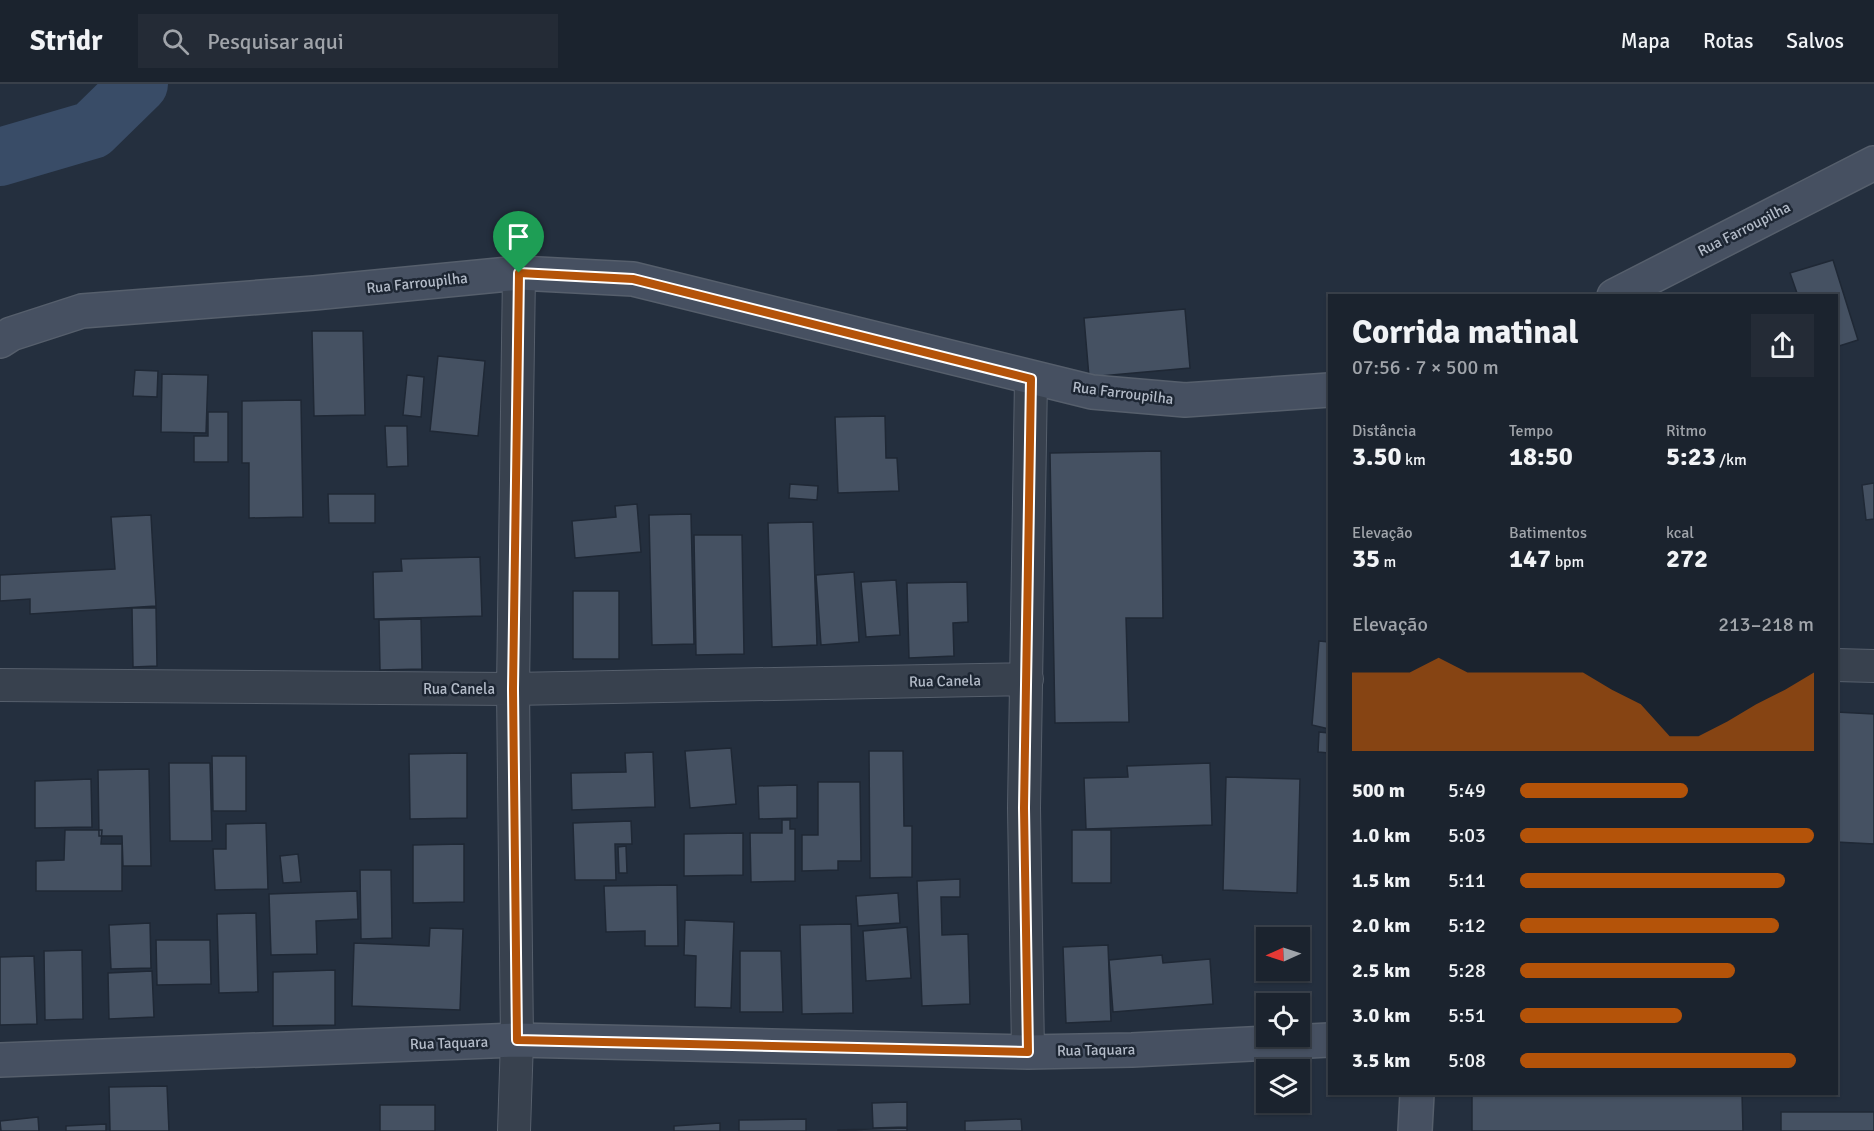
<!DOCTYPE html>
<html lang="pt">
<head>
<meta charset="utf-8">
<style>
  :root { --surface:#1b232e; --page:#242b36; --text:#f1f3f6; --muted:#a0a4aa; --line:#39404a; --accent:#b45309 }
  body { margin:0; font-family:Signika,sans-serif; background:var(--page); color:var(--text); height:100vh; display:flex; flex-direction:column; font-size:22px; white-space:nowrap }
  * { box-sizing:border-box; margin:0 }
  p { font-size:20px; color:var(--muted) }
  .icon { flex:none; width:33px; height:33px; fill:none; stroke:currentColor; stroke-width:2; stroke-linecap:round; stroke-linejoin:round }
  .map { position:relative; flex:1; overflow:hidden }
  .drawer { position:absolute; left:1328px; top:210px; width:510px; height:801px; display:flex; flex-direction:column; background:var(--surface); border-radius:0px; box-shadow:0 2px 4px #0004,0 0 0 2px var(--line) }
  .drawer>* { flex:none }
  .needle { width:39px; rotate:267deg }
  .tools { position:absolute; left:1256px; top:843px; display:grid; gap:12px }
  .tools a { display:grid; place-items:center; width:54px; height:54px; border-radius:0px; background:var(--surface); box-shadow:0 2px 4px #0004,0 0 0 2px var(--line); font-size:30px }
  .pin { position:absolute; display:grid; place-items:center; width:51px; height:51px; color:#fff; margin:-62px -26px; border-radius:50% 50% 50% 0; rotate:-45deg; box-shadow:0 0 6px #0007 }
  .pin .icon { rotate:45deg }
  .round { display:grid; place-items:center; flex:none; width:63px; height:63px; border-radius:0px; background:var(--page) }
  .headline { display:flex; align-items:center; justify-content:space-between; height:102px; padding:0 24px }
  h1 { font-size:33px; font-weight:700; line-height:45px }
  .metrics { display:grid; grid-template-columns:repeat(3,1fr); gap:9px; height:102px; padding:6px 24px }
  .metrics div { display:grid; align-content:center }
  .metrics b { font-size:26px; font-weight:700 }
  .metrics small { font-size:16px; font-weight:400 }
  .metrics p { font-size:16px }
  .chart { height:168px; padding:12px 24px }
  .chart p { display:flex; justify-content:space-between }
  .chart svg { width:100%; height:108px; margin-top:6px; fill:var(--accent); opacity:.7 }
  ul { padding:0 24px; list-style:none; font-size:20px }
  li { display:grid; grid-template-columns:96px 72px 1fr; align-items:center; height:45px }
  li i { height:15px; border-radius:8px; background:var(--accent) }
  header { display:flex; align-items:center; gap:36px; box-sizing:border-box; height:84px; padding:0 30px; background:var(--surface); border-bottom:2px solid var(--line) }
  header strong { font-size:28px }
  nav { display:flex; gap:33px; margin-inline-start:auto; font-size:21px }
  .search { width:420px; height:54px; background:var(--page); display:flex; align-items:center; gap:15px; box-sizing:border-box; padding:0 21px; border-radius:0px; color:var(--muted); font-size:22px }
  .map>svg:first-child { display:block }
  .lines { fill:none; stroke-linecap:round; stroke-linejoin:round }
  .river { stroke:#394c67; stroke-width:58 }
  .building { fill:#455162; stroke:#1f2835; stroke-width:1.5 }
  .street-casing { stroke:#565f6c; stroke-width:34 }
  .secondary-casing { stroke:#565f6c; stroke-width:36 }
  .street { stroke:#38414e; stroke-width:32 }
  .secondary { stroke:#465061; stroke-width:33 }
  .route-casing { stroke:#fff; stroke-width:12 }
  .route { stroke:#b45309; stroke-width:8 }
  .labels { text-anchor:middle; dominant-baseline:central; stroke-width:5; stroke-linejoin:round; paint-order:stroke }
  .street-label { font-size:15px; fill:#b4bcc9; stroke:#1d2633 }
</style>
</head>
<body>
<header>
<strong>Stridr</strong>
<div class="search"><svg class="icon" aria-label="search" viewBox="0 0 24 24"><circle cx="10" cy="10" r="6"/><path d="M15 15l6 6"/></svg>Pesquisar aqui</div>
<nav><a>Mapa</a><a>Rotas</a><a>Salvos</a></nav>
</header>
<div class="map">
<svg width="1874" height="1047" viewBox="0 0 1874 1047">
  <rect width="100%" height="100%" fill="#242f3e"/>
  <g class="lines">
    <!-- river -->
    <path class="river" d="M0,73L92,46L139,0"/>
  </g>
  <!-- building -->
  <path class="building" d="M1833,176L1858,256L1836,263V212H1798L1790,189Z
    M1185,225L1190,284L1089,293L1084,234Z
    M312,247H363L365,331L314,332Z
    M438,272L485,277L478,352L430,347Z
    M135,286L158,287L157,313L133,312Z
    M162,290L208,291L206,349L161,348Z
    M407,291L424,293L421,333L403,331Z
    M301,316L303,433L249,434V379H242V317Z
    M208,328H228V378H194V352H208Z
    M885,332L886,374H897L899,407L838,409L835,333Z
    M385,342H407L408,382L387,383Z
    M1161,367L1163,534H1126L1129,638L1055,639L1050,369Z
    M1874,399V435L1866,436L1862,401Z
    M790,400L818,402L817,416L789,414Z
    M328,410H375V439H329Z
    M637,420L641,468L575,474L572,437L616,433L615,422Z
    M691,430L694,560L652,561L649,431Z
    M151,431L156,522L30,530V515L0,517V491L115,485L111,433Z
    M813,438L817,561L772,563L768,439Z
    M694,451H742L744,570L696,571Z
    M480,473L482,532L374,535L373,488L402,487L401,475Z
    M854,488L859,558L821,561L816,491Z
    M896,496L900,551L866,553L861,498Z
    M967,498L968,538L953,539L954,572L909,574L907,499Z
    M573,507H619V575H573Z
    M132,524H156L157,582L133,583Z
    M421,535L422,585L380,586L379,536Z
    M1319,557L1329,558V645L1312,641Z
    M1836,628L1874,630V760L1836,758Z
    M1319,648L1329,649V669L1318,668Z
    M731,664L736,720L690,724L685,667Z
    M869,667H903L904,742H912V793L870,794Z
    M653,668L655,723L572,726L571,689L626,688L625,669Z
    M467,669V734L410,735L409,670Z
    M212,672H246V727H213Z
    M169,679H210L212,757H170Z
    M1210,679L1212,741L1086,745L1084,694L1128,693L1127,682Z
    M149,685L151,782H123L122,752H99L98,686Z
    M1226,693L1300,695L1297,809L1223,806Z
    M91,695L92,743L35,744V697Z
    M818,698H860L861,777H838V786L802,787V751H818Z
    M797,701V734L759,735L758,702Z
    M782,736H790V745H795V797L751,798L750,749H782Z
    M631,737L632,760H615L616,796H575L573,739Z
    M266,739L268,805L215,806L213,765H226V740Z
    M65,746H102L101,760H122V807H36V777L64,776Z
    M1072,746H1111V799H1072Z
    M743,749V791L684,792V750Z
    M464,760V818L413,819V761Z
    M626,762L627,789H619L618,763Z
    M298,770L301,798L283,799L280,772Z
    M360,786H391L392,854L361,855Z
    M960,795V813H941L942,851L968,850L970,920L922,922L917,797Z
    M677,801L678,862H645V847L606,848L604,802Z
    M357,807L358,835L316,837L317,870L271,871L269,810Z
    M898,809L900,839L858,842L856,812Z
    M256,829L258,908L219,909L217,830Z
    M685,836L734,838L731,924L695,923L696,872L684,871Z
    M150,839L151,884L111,885L109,841Z
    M851,840L853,929L802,930L800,841Z
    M907,843L911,894L866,897L863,847Z
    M430,844L463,845L460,926L352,922L354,859L429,862Z
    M156,856H210L211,900L157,901Z
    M1108,861L1111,937L1066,939L1063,863Z
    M82,866L83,935L45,936L44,867Z
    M740,867H781L783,928H740Z
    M1162,871L1163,879L1210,875L1213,920L1113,928L1109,876Z
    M34,872L37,940L0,941V873Z
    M335,886V941L273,942V888Z
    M152,887L154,933L109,935L108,889Z
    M167,1002L169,1047H110L109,1003Z
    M1472,1010H1742L1743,1047H1472Z
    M907,1018V1043L873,1044L872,1019Z
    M380,1021H435V1047H380Z
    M1781,1028H1874V1047H1781Z
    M38,1033L39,1047H1L0,1037Z
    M806,1035V1047H739V1036Z
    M1021,1035L1022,1047H965V1037Z
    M720,1039V1047H674V1042Z
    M106,1040V1047H66V1042Z
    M907,1044V1047H838V1046Z"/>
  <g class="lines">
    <!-- street casing -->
    <g class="street-casing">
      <path id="street" d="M1836,581L1874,582
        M0,601L513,605L1027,595
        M1028,968L1024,724L1031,295
        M514,1047L517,956L513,605L519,189"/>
    </g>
    <!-- secondary casing -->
    <g class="secondary-casing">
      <path id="secondary" d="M1614,212L1874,79
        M0,257L11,250L82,227L314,209L519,189L633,195L1092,308L1185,316L1329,306
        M0,976L517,956L1028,968L1132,966L1329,956
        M1415,1047L1417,1010"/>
    </g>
    <!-- street -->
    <use href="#street" class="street"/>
    <!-- secondary -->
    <use href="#secondary" class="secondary"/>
  </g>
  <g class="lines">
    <!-- route casing -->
    <g class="route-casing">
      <path id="route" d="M519,189L633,195L1031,295L1024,724L1028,968L517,956L513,605Z"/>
    </g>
    <!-- route -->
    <use href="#route" class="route"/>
  </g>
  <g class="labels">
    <!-- street labels -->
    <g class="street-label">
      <text transform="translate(1744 145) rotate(-27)">Rua Farroupilha</text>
      <text transform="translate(417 199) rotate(-6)">Rua Farroupilha</text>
      <text transform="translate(1123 309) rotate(7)">Rua Farroupilha</text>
      <text transform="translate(945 597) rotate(-1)">Rua Canela</text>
      <text x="459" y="605">Rua Canela</text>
      <text transform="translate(449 959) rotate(-2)">Rua Taquara</text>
      <text transform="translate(1096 966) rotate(-1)">Rua Taquara</text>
    </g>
  </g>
</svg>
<div class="tools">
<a><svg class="needle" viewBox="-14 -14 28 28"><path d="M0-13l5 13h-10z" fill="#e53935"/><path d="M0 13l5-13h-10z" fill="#a0a4aa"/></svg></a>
<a><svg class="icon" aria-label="locate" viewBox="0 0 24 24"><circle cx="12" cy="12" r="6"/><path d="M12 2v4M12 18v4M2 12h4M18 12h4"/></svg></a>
<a><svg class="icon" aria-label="layers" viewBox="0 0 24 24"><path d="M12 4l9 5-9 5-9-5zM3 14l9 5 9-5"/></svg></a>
</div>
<div class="pin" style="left:519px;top:189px;background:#1e9e55"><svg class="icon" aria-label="arrive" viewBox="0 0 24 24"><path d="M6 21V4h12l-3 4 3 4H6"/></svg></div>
<section class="drawer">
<div class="headline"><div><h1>Corrida matinal</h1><p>07:56 · 7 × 500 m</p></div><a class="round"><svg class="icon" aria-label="share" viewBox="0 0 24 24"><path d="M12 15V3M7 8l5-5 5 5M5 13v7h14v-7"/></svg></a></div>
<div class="metrics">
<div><p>Distância</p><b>3.50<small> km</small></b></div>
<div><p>Tempo</p><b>18:50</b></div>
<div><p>Ritmo</p><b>5:23<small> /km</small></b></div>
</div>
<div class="metrics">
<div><p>Elevação</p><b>35<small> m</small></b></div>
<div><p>Batimentos</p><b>147<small> bpm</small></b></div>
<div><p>kcal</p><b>272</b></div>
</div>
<div class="chart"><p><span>Elevação</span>213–218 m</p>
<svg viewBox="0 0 160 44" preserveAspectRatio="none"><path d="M0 44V12L10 12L20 12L30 6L40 12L50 12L60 12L70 12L80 12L90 19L100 25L110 38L120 38L130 32L140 25L150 19L160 12V44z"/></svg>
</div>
<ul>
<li><b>500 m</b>5:49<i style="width:57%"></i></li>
<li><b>1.0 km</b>5:03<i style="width:100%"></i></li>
<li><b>1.5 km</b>5:11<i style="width:90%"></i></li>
<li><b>2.0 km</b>5:12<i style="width:88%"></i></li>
<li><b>2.5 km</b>5:28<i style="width:73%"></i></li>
<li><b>3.0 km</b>5:51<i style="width:55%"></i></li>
<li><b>3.5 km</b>5:08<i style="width:94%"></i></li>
</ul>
</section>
</div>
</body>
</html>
